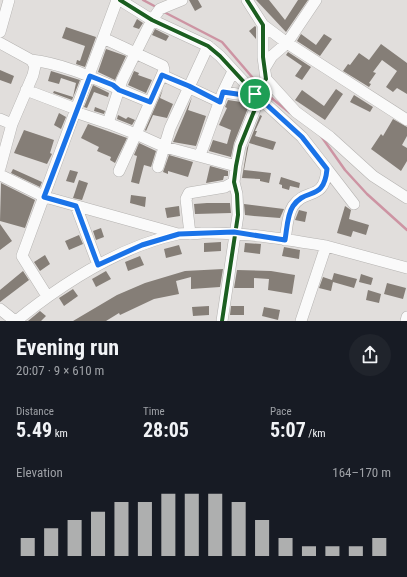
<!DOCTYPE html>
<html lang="en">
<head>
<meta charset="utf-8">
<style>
  :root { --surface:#171b24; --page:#20242c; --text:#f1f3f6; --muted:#9ea1a6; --accent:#aeafaf }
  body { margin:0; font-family:"Roboto Condensed",sans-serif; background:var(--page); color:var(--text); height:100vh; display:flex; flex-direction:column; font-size:15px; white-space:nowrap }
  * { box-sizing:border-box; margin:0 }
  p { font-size:13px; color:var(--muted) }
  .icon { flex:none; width:22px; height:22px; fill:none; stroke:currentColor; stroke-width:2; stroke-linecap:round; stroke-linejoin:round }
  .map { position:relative; height:321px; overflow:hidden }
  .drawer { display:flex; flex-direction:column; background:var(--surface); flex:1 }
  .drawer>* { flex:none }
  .pin { position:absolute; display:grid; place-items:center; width:34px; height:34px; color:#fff; margin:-17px; border:2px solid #fff; border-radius:50%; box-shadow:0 1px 4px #0007 }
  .round { display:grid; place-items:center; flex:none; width:42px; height:42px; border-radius:21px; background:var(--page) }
  .overview { display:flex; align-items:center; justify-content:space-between; height:68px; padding:0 16px }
  h1 { font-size:22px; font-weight:700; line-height:30px }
  .stats { display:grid; grid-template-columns:repeat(3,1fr); gap:6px; height:68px; padding:4px 16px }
  .stats div { display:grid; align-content:center }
  .stats b { font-size:20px; font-weight:700 }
  .stats small { font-size:11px; font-weight:400 }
  .stats p { font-size:11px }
  .chart { height:112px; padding:8px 16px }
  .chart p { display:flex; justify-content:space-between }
  .chart svg { width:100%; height:72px; margin-top:4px; stroke:var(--accent); stroke-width:6 }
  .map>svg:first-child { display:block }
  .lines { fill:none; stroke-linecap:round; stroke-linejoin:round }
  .stream { stroke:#cd94a3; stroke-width:2.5 }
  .building { fill:#857e77 }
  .minor-casing { stroke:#b5b3b1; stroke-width:12 }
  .minor { stroke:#fafafa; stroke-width:11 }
  .cycleway-casing { stroke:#fff; stroke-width:6 }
  .cycleway { stroke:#1b5e20; stroke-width:4 }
  .route-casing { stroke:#fff; stroke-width:8 }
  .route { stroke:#1a73e8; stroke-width:5 }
</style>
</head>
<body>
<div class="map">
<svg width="407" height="321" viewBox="0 0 407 321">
  <rect width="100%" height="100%" fill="#e1dedc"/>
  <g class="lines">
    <!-- stream -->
    <path class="stream" d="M143,0L158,8
      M164,12L222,42L258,84
      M261,87L269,96L290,113
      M321,136L345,170L367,194L407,230"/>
  </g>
  <!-- building -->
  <path class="building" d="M189,0H198L202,7L195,11Z
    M256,0H269L285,20L298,0H308L286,32Z
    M137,19L143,23L139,29L133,27Z
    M255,26L256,27V39L249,31Z
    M66,27L96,37L85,67L76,64L77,60L80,61L85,46L62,38Z
    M155,29L169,36L166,41L152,35Z
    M301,34L316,45L324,34L332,39L320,56L297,41Z
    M381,44L407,63V94L397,88L393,92L386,87L397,71L382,60L373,72L376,73L369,83L371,84L369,87L343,71L348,64L350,65L359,53L369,60Z
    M106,49L126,56L115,80L98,72Z
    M288,52L311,67L302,80L295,76L302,66L286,55Z
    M0,70L14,76L11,84L0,80Z
    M51,71L80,80L72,100L53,93L54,91L73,97L76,83L61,78L59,84L48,81Z
    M134,71L139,73L138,75L152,80L146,93L128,85Z
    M93,85L109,93L108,97L94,92L87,108L84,107Z
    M163,89L160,98L173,104L167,118L153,115L146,131L145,130Z
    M336,89L343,94L325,120L295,100L302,90L324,106Z
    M354,95L373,107L370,112L350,102Z
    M192,97L188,110L206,116L196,146L173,142Z
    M228,100L241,102L247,105L248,108L234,143L231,157L209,151L213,140L227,144L231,130L219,125L227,108L225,107Z
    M95,107L105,111L104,114L94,111Z
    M59,113L66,117L61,129L54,125Z
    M118,115L126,119L128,117L135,120L132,125L117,119Z
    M260,115L262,116L255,131H257L255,136L276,142L273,150L249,143L244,170L271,173L269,183L260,181V179L242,178L247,148Z
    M393,119L407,127V136L402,145L407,148V161L401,171L371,149L381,134L383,136Z
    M88,124L127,138L115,163L110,160L111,157L97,151L99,147L81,138Z
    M24,130L54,140L50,153L52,154L47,164L14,153Z
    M139,143L156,151L151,167L144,165L139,184L131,182L137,156L134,155Z
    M169,155L193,162L188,177L168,171V174L163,172Z
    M210,166L228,171V176H224L223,180L206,183Z
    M13,169L42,182L40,187L11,173Z
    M70,170L78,172L74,183L66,181Z
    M281,177L300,183L299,188L290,186L289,190L282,188V185L279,184Z
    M79,180L88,183L82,200L73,198Z
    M1,183L35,200L25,228L0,221Z
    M131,195L146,197L145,207L130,203Z
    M207,203H230L231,213L195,214L194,204Z
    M244,204L284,209L280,218L254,216L245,215Z
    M179,206L180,216L167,218L165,208Z
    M345,206L351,210L349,219L369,225L366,235L353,231L351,237L337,233Z
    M299,210L307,212L305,222L295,220Z
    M0,224L12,241L0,250Z
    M101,228L104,237L96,240L93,231Z
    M79,235L83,244L69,250L65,241Z
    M221,242V251L204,252V243Z
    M245,243L261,244L260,254L244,252Z
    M179,245L182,254L166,258L164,249Z
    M284,247L300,250L299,259L282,256Z
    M45,255L50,264L40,271L34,262Z
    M140,256L144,265L128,271L125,262Z
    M223,269L220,287L191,289V277L176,281L179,294L154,299L120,315L119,313L106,321H73L117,295L145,283L185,271Z
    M237,270L271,271L295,275L292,294L268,290L269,279L254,278V288H234Z
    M23,271L29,280L0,302V290Z
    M106,271L111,279L96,287L92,279Z
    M334,273L357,279L354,288L333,282L331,291L319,288L323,277L332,280Z
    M361,274L373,278L371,285L359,282Z
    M387,283L406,288L403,299L384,294Z
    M73,289L78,296L64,306L59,298Z
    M368,290L381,294L379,303L366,300Z
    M209,306V315L193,316L192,307Z
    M231,306H244V315H230Z
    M264,307L280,310L278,320L262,316Z
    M40,311L46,316L41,321H28Z"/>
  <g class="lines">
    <!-- minor casing -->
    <g class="minor-casing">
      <path id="minor" d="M117,0L103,38L163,66L164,70L162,75L220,102
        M120,0L152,20L208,46L220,56L255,94L302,137L327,169C324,202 306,187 293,206C287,215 287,229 285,240
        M263,25L287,43L407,120
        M0,32L9,0
        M103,38L75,112L108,123
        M0,43L31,60L35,66L33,75L12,124L0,168
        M31,60C74,65 110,87 150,102
        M266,66L272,56L287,43L316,0
        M162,75L136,134L108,123L122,80L152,20L160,9L182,0
        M266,79L296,112L330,137L373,176L407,198
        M26,90L76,109
        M223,92L233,71
        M0,119L12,124
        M200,155L223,92L244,95L253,100
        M158,167L170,128L208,46
        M327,169L354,204
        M119,171L136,134L165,147L236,166
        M0,175L45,197L178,234
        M76,206L98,265
        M190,234L186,199L189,193L225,187L234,182
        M47,296L22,256L75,112
        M0,309L15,321
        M16,321C63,283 118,247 178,234C185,233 194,234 202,233C244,232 284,239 326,246
        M222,321L238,215L237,194L234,182L236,166L240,146L255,109L253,100L257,89L266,79L263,57V25L247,0
        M301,321L326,246L407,268
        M406,321L407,317"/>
    </g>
    <!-- minor -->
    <use href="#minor" class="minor"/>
    <!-- cycleway casing -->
    <g class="cycleway-casing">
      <path id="cycleway" d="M120,0L152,20L208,46L220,56L255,94L302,137L327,169C324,202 306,187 293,206C287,215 287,229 285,240
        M222,321L238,215L237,194L234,182L236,166L240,146L255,109L253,100L257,89L266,79L263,57V25L247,0"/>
    </g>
    <!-- cycleway -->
    <use href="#cycleway" class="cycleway"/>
  </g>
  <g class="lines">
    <!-- route casing -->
    <g class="route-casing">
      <path id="route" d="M162,75L189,86L220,102L223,92L244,95L253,100L255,94L302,137L327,169C324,202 306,187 293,206C287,215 287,229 285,240L234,232L179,234L142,245L98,265L76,206L44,197L90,76L113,85L119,90L150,102Z"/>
    </g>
    <!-- route -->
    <use href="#route" class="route"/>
  </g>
</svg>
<div class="pin" style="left:255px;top:94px;background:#1e9e55"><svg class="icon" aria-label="arrive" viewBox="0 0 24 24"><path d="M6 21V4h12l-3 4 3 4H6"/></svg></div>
</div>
<section class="drawer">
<div class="overview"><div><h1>Evening run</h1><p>20:07 · 9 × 610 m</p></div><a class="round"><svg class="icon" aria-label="share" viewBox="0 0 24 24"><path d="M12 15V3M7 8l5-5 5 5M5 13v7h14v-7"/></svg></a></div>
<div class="stats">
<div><p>Distance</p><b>5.49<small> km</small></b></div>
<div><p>Time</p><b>28:05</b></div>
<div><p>Pace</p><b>5:07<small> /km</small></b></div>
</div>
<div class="chart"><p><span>Elevation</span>164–170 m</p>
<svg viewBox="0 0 160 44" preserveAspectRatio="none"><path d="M5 44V33M15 44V27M25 44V22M35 44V17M45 44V11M55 44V11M65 44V6M75 44V6M85 44V6M95 44V11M105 44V22M115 44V33M125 44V38M135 44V38M145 44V38M155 44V33"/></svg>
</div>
</section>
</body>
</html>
